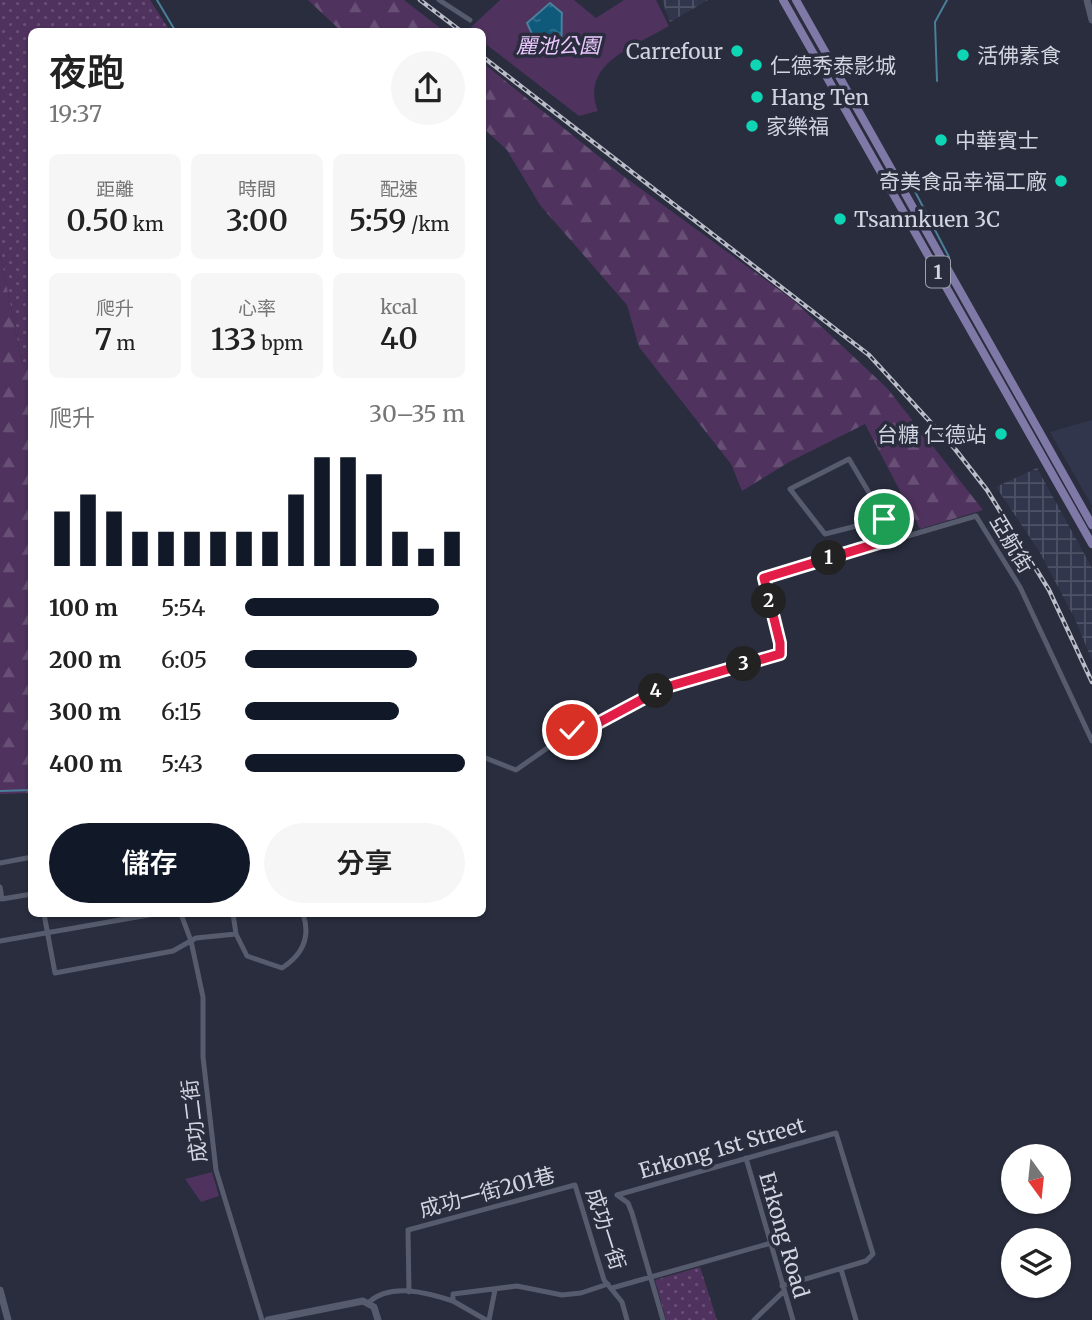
<!DOCTYPE html>
<html lang="zh-TW">
<head>
<meta charset="utf-8">
<style>
  :root { --surface:#fff; --page:#f6f6f6; --text:#222; --muted:#767676; --accent:#111827 }
  body { margin:0; font-family:Merriweather,"Noto Sans TC",serif; background:var(--page); color:var(--text); height:100vh; display:flex; flex-direction:column; font-size:26px; white-space:nowrap }
  * { box-sizing:border-box; margin:0 }
  p { font-size:23px; color:var(--muted) }
  .icon { flex:none; width:38px; height:38px; fill:none; stroke:currentColor; stroke-width:2; stroke-linecap:round; stroke-linejoin:round }
  .map { position:relative; flex:1; overflow:hidden }
  .sheet { position:absolute; left:28px; top:28px; width:458px; height:889px; display:flex; flex-direction:column; background:var(--surface); border-radius:10px; box-shadow:0 2px 5px #0004 }
  .sheet>* { flex:none }
  .needle { width:46px; rotate:165deg }
  .tools { position:absolute; left:1001px; top:1144px; display:grid; gap:14px }
  .tools a { display:grid; place-items:center; width:70px; height:70px; border-radius:50%; background:var(--surface); box-shadow:0 2px 5px #0004; font-size:35px }
  .pin { position:absolute; display:grid; place-items:center; width:60px; height:60px; color:#fff; margin:-30px; border:4px solid #fff; border-radius:50%; box-shadow:0 2px 7px #0007 }
  .km { position:absolute; width:35px; height:35px; margin:-18px; border-radius:50%; background:#222; color:#fff; font-size:19px; line-height:35px; text-align:center }
  .round { display:grid; place-items:center; flex:none; width:74px; height:74px; border-radius:37px; background:var(--page) }
  .headline { display:flex; align-items:center; justify-content:space-between; height:119px; padding:0 21px }
  h1 { font-size:38px; font-weight:600; line-height:52px }
  .figures { display:grid; grid-template-columns:repeat(3,1fr); gap:10px; height:119px; padding:7px 21px }
  .figures div { display:grid; align-content:center; border-radius:10px; background:var(--page); text-align:center }
  .figures b { font-size:30px; font-weight:600 }
  .figures small { font-size:19px; font-weight:400 }
  .figures p { font-size:19px }
  .chart { height:196px; padding:14px 21px }
  .chart p { display:flex; justify-content:space-between }
  .chart svg { width:100%; height:126px; margin-top:7px; stroke:var(--accent); stroke-width:6 }
  .action { display:flex; gap:14px; margin-top:auto; padding:14px 21px }
  .action a { flex:1; height:80px; border-radius:42px; background:var(--accent); color:#fff; font-size:28px; font-weight:600; line-height:80px; text-align:center }
  .action a+a { background:var(--page); color:var(--text) }
  ul { padding:0 21px; list-style:none; font-size:23px }
  li { display:grid; grid-template-columns:112px 84px 1fr; align-items:center; height:52px }
  li i { height:18px; border-radius:9px; background:var(--accent) }
  .map>svg:first-child { display:block }
  .built { fill:#31364c }
  .industrial { fill:url(#industrial-grid) }
  .grass { fill:url(#grass-dots) }
  .forest { fill:url(#forest-firs) }
  .park { fill:#4f325e }
  .water { fill:url(#water-ripples); stroke:#4a7e99; stroke-width:2 }
  .lines { fill:none; stroke-linecap:round; stroke-linejoin:round }
  .stream { stroke:#4a7e99; stroke-width:2 }
  .street { stroke:#565b6d; stroke-width:5 }
  .secondary { stroke:#565b6d; stroke-width:7 }
  .primary { stroke:#7f79a7; stroke-width:8 }
  .rail-casing { stroke:#bbbec9; stroke-width:4.5 }
  .rail { stroke:#292d3e; stroke-width:2; stroke-dasharray:5; stroke-linecap:butt }
  .route-casing { stroke:#fff; stroke-width:14 }
  .route { stroke:#e11d48; stroke-width:9 }
  .poi-dot { fill:#0ed5b4; stroke:#292d3e; stroke-width:2.5 }
  .labels { text-anchor:middle; dominant-baseline:central; stroke-width:7; stroke-linejoin:round; paint-order:stroke }
  .shield { fill:#292d3e; stroke:#9fa3af; stroke-width:2 }
  .shield-label { font-size:19px; font-weight:bold; fill:#d2d5e0 }
  .park-label { font-size:21px; font-style:italic; fill:#ecc8ff; stroke:#292d3e }
  .poi-label { font-size:21px; fill:#d2d5e0; stroke:#292d3e; text-anchor:start }
  .street-label { font-size:21px; fill:#d2d5e0; stroke:#292d3e }
</style>
</head>
<body>
<div class="map">
<svg width="1092" height="1320" viewBox="0 0 1092 1320">
  <defs>
    <pattern id="industrial-grid" width="8" height="8" patternUnits="userSpaceOnUse" patternTransform="scale(1.75)"><rect width="8" height="8" fill="#31364c"/><path d="M0 4h8M4 0v8" fill="none" stroke="#4e5266"/></pattern>
    <pattern id="grass-dots" width="8" height="8" patternUnits="userSpaceOnUse" patternTransform="scale(1.75)"><rect width="8" height="8" fill="#4f325e"/><path d="M2 2h.1M6 6h.1" fill="none" stroke="#674f75" stroke-width="1.8" stroke-linecap="round"/></pattern>
    <pattern id="forest-firs" width="22" height="20" patternUnits="userSpaceOnUse" patternTransform="scale(1.75)"><rect width="22" height="20" fill="#4f325e"/><path d="M5 1l3.5 6h-7zM16 11l3.5 6h-7z" fill="#674f75"/></pattern>
    <pattern id="water-ripples" width="26" height="14" patternUnits="userSpaceOnUse" patternTransform="scale(1.75)"><rect width="26" height="14" fill="#0f597b"/><path d="M2 4q2-2 4 0t4 0M15 11q2-2 4 0t4 0" fill="none" stroke="#31708d"/></pattern>
  </defs>
  <rect width="100%" height="100%" fill="#292d3e"/>
  <!-- built -->
  <path class="built" d="M1092,420V506L1050,432Z"/>
  <!-- industrial -->
  <path class="industrial" d="M662,0H708L670,22Z
    M1037,468L1092,568V660L1074,617L1039,551L996,487Z"/>
  <!-- grass -->
  <path class="grass" d="M0,0H150L170,31L32,32L31,365L22,363L0,253Z
    M700,1267L717,1320H666L655,1280Z"/>
  <!-- forest -->
  <path class="forest" d="M308,0H404L444,31H341Z
    M483,63L622,175L793,300L887,388L983,510L920,529L865,424L789,462L742,491L731,464L639,347L627,305L540,205L507,150L483,128Z
    M0,253L22,363L31,365V793L0,794Z"/>
  <!-- park -->
  <path class="park" d="M500,0H574L596,18L624,0H656L669,26C635,46 579,64 598,111L579,116L483,42V32L468,30Z
    M212,1172L219,1196L201,1202L185,1179Z"/>
  <!-- water -->
  <path class="water" d="M550,3L562,13C561,24 563,35 560,45L549,50L532,34L527,23Z"/>
  <g class="lines">
    <!-- stream -->
    <path class="stream" d="M157,0L176,32
      M937,81L935,22L947,0
      M907,176L949,257
      M0,791L32,790"/>
    <!-- street -->
    <path class="street" d="M439,0L470,20
      M884,519L825,534L790,489L849,459L896,538
      M483,757L516,770L573,730L598,723L663,688L780,654V643L764,578L976,516L1020,587L1092,741
      M0,863L32,857
      M0,887L2,899L32,894
      M44,914L55,973L173,951L196,938L236,934
      M181,914L191,941L203,997V1057L216,1170L262,1320
      M233,914L236,934L247,956L282,968C302,955 311,937 303,914
      M0,941L154,914
      M746,1158L793,1320
      M617,1195L836,1133L873,1254L866,1261L782,1286
      M617,1195L628,1203L632,1213L663,1320
      M841,1269L856,1320
      M612,1288L771,1243
      M409,1292L408,1230L575,1185L604,1280L622,1302L627,1320
      M453,1301L486,1320
      M369,1302C391,1282 428,1293 453,1301V1294L517,1286L562,1295L581,1293L608,1284
      M489,1320L495,1290
      M754,1320L784,1291"/>
    <!-- secondary -->
    <path class="secondary" d="M1087,0L1092,20
      M0,1290L8,1320
      M268,1320L363,1301L374,1307L378,1320"/>
    <!-- primary -->
    <path class="primary" d="M783,0L1092,544
      M796,0L1092,525"/>
    <!-- rail casing -->
    <g class="rail-casing">
      <path id="rail" d="M420,0L462,32
        M483,57L869,355L955,449L987,490L1049,590L1092,682"/>
    </g>
    <!-- rail -->
    <use href="#rail" class="rail"/>
  </g>
  <g class="lines">
    <!-- route casing -->
    <g class="route-casing">
      <path id="route" d="M572,730L598,723L663,688L780,654V643L764,578L895,538L884,519"/>
    </g>
    <!-- route -->
    <use href="#route" class="route"/>
  </g>
  <!-- markers -->
  <g class="poi-dot">
    <circle cx="737" cy="51" r="7"/>
    <circle cx="963" cy="55" r="7"/>
    <circle cx="756" cy="65" r="7"/>
    <circle cx="757" cy="97" r="7"/>
    <circle cx="752" cy="126" r="7"/>
    <circle cx="941" cy="140" r="7"/>
    <circle cx="1061" cy="181" r="7"/>
    <circle cx="840" cy="219" r="7"/>
    <circle cx="1001" cy="434" r="7"/>
  </g>
  <g class="labels">
    <!-- shield labels -->
    <rect class="shield" x="926" y="256.5" width="24" height="31" rx="5"/>
    <g class="shield-label">
      <text x="938" y="272">1</text>
    </g>
    <!-- park labels -->
    <g class="park-label">
      <text x="558" y="45">麗池公園</text>
    </g>
    <!-- poi labels -->
    <g class="poi-label">
      <text x="723" y="51" text-anchor="end">Carrefour</text>
      <text x="977" y="55">活佛素食</text>
      <text x="770" y="65">仁德秀泰影城</text>
      <text x="771" y="97">Hang Ten</text>
      <text x="766" y="126">家樂福</text>
      <text x="955" y="140">中華賓士</text>
      <text x="1047" y="181" text-anchor="end">奇美食品幸福工廠</text>
      <text x="854" y="219">Tsannkuen 3C</text>
      <text x="987" y="434" text-anchor="end">台糖 仁德站</text>
    </g>
    <!-- street labels -->
    <g class="street-label">
      <text transform="translate(1012 544) rotate(59)">亞航街</text>
      <text transform="translate(194 1121) rotate(-97)">成功二街</text>
      <text transform="translate(722 1148) rotate(-16)">Erkong 1st Street</text>
      <text transform="translate(487 1192) rotate(-15)">成功一街201巷</text>
      <text transform="translate(606 1229) rotate(72)">成功一街</text>
      <text transform="translate(784 1235) rotate(74)">Erkong Road</text>
    </g>
  </g>
</svg>
<div class="tools">
<a><svg class="needle" viewBox="-14 -14 28 28"><path d="M0-13l5 13h-10z" fill="#e53935"/><path d="M0 13l5-13h-10z" fill="#767676"/></svg></a>
<a><svg class="icon" aria-label="layers" viewBox="0 0 24 24"><path d="M12 4l9 5-9 5-9-5zM3 14l9 5 9-5"/></svg></a>
</div>
<div class="pin" style="left:884px;top:519px;background:#1e9e55"><svg class="icon" aria-label="arrive" viewBox="0 0 24 24"><path d="M6 21V4h12l-3 4 3 4H6"/></svg></div>
<div class="pin" style="left:572px;top:730px;background:#d93025"><svg class="icon" aria-label="check" viewBox="0 0 24 24"><path d="M5 12l5 5 9-10"/></svg></div>
<b class="km" style="left:829px;top:558px">1</b>
<b class="km" style="left:769px;top:601px">2</b>
<b class="km" style="left:744px;top:664px">3</b>
<b class="km" style="left:656px;top:691px">4</b>
<section class="sheet">
<div class="headline"><div><h1>夜跑</h1><p>19:37</p></div><a class="round"><svg class="icon" aria-label="share" viewBox="0 0 24 24"><path d="M12 15V3M7 8l5-5 5 5M5 13v7h14v-7"/></svg></a></div>
<div class="figures">
<div><p>距離</p><b>0.50<small> km</small></b></div>
<div><p>時間</p><b>3:00</b></div>
<div><p>配速</p><b>5:59<small> /km</small></b></div>
</div>
<div class="figures">
<div><p>爬升</p><b>7<small> m</small></b></div>
<div><p>心率</p><b>133<small> bpm</small></b></div>
<div><p>kcal</p><b>40</b></div>
</div>
<div class="chart"><p><span>爬升</span>30–35 m</p>
<svg viewBox="0 0 160 44" preserveAspectRatio="none"><path d="M5 44V25M15 44V19M25 44V25M35 44V32M45 44V32M55 44V32M65 44V32M75 44V32M85 44V32M95 44V19M105 44V6M115 44V6M125 44V12M135 44V32M145 44V38M155 44V32"/></svg>
</div>
<ul>
<li><b>100 m</b>5:54<i style="width:88%"></i></li>
<li><b>200 m</b>6:05<i style="width:78%"></i></li>
<li><b>300 m</b>6:15<i style="width:70%"></i></li>
<li><b>400 m</b>5:43<i style="width:100%"></i></li>
</ul>
<div class="action"><a>儲存</a><a>分享</a></div>
</section>
</div>
</body>
</html>
